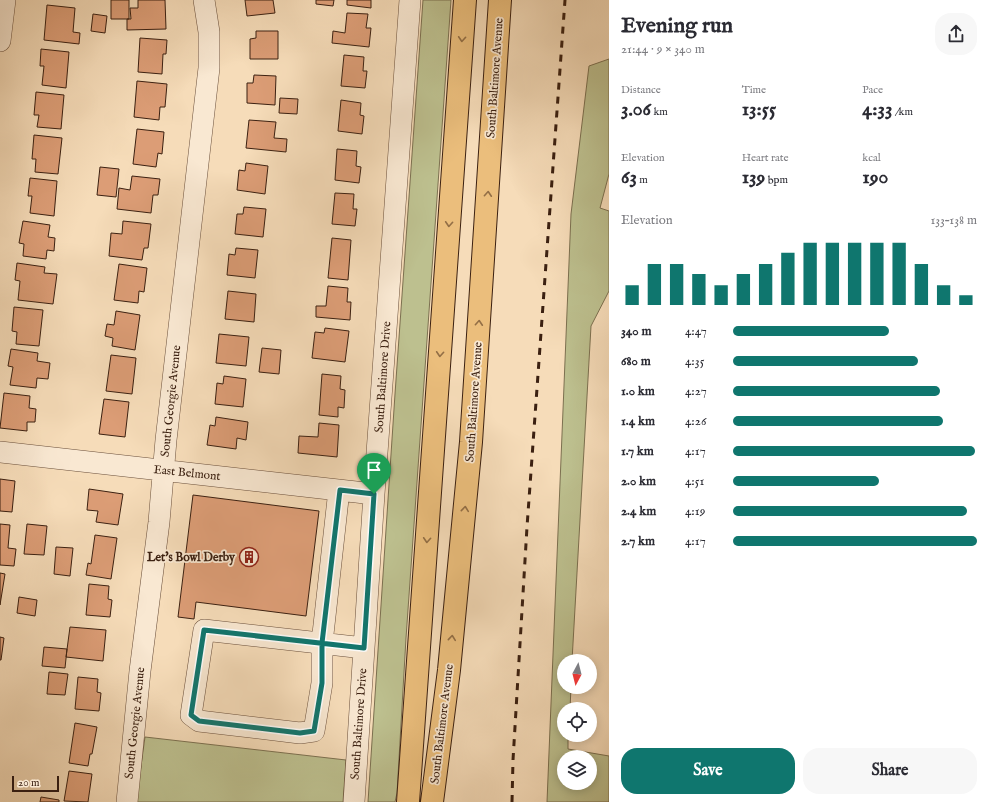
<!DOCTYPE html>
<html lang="en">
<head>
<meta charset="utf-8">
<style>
  :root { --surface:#fff; --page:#f7f7f7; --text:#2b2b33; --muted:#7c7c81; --accent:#0f766e }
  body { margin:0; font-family:"IM FELL English",serif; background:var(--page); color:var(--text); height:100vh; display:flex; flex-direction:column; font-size:15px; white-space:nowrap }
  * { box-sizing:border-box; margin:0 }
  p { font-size:13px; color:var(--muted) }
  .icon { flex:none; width:22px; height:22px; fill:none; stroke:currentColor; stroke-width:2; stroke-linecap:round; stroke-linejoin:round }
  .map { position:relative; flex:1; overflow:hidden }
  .drawer { display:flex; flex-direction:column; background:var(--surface); width:380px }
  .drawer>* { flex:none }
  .needle { width:26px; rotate:187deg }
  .controls { position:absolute; left:557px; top:654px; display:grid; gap:8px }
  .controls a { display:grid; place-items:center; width:40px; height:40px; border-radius:50%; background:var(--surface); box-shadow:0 2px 10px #0003; font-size:20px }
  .scale { position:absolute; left:12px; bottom:10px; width:47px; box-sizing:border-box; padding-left:4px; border:2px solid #3b2011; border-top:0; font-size:11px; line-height:14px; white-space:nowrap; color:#3b2011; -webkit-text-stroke:3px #f9e8d2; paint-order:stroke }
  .pin { position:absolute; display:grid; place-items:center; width:34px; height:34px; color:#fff; margin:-41px -17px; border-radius:50% 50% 50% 0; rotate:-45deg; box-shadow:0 0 4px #0007 }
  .pin .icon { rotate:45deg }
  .round { display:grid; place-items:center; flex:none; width:42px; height:42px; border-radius:16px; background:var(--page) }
  .overview { display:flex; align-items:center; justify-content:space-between; height:68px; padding:0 12px }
  h1 { font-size:22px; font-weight:700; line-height:30px }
  .figures { display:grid; grid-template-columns:repeat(3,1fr); gap:6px; height:68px; padding:4px 12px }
  .figures div { display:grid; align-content:center }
  .figures b { font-size:20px; font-weight:700 }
  .figures small { font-size:11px; font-weight:400 }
  .figures p { font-size:11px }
  .chart { height:112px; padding:8px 12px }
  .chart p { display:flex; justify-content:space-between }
  .chart svg { width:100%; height:72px; margin-top:4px; stroke:var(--accent); stroke-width:6 }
  .primary-button { display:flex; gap:8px; margin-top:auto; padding:8px 12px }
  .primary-button a { flex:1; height:46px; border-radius:16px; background:var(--accent); color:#fff; font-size:16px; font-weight:700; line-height:46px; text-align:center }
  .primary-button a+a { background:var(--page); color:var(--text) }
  ul { padding:0 12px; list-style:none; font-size:13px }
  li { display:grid; grid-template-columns:64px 48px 1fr; align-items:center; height:30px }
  li i { height:10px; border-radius:5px; background:var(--accent) }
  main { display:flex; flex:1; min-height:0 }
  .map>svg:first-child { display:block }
  .green { fill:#bdc08f; stroke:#7c7050; fill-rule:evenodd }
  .building { fill:#dc9d76; stroke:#3b2011 }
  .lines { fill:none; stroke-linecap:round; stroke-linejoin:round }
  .minor-casing { stroke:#6a4f3b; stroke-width:22 }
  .major-casing { stroke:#3b2011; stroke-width:24 }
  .minor { stroke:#f9e8d2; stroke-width:21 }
  .major { stroke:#ebbe7c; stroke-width:22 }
  .rail { stroke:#3b2011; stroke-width:3; stroke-dasharray:7 7; stroke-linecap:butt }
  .oneway { stroke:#936f46 }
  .route-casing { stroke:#fff; stroke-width:8 }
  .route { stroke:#0f766e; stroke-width:5 }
  .labels { text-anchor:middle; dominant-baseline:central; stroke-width:3.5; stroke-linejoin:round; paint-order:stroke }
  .street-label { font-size:12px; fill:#3b2011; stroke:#f9e8d2 }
  .poi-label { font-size:12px; font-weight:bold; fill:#3b2011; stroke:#f9e8d2; text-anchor:end }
</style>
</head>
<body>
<main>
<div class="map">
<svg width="609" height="802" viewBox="0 0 609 802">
  <rect width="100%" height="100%" fill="#f6dcb9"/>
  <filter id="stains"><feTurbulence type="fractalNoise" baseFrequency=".005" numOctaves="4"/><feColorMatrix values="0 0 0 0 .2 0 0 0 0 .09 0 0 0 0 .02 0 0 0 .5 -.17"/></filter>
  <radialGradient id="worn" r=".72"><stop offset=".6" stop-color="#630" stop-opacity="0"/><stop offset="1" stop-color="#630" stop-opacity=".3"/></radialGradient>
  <!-- green -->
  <path class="green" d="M423,0H451L406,638L397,793L395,802H368L395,394Z
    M609,59V174L600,208L609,211V291L591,326L572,661H564V687H571L570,709H564V735H568V749L609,756V802H547L571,214L589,66ZM564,757H590V783H564Z
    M145,737L346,760L343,802H136Z"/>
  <!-- building -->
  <path class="building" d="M111,0H129V19H111Z
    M138,0H165L166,29L127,30V19H131L130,8H138Z
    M245,0H273L275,13L247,16Z
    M316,0H334L333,6L316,4Z
    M347,0H371V8L347,5Z
    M47,5L75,8L73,32L80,33L79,44L44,40Z
    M347,13L368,14L366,28H371L369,47L332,43L333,31L345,33Z
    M93,14L107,16L105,33L91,31Z
    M256,31H278V59H250V39L256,38Z
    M140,38L167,40L166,54H163L162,74L138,72Z
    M41,49L69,52L66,88L42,85L44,66H40Z
    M344,55L364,57L363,71H367L365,88L341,86Z
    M254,75L276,76L275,105L247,103V83H253Z
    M137,81L167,84L165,107H160L159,120L134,117Z
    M36,92L64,95L61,129L37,127L39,115H34Z
    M280,98L298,99L297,114L279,113Z
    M341,100L361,103L360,115L364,116L362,134L338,131Z
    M249,120L276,122L274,138L287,139L286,152L246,148Z
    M137,129L164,132L162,154L158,153L156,167L133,164Z
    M34,135L62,138L58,174L35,172L36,159H32Z
    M337,149L357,151L356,166L361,167L359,183L335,180Z
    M246,163L268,166L265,194L237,190L239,170L245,171Z
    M100,167L119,169L116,197L97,195Z
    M132,176L160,179L158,195H153L151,213L117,209L119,188L130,190Z
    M30,178L57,181L54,216L30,213L32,196H28Z
    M335,193L354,194L353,209H357L355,226L332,224Z
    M244,207L266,209L263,237L235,234L237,214H243Z
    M23,221L50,225L48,237L55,238L54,251L47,250L46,259L23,256L24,244L19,243Z
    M123,221L151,224L148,248H144L142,260L109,256L111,233L122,234Z
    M332,238L351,240L348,280L328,278Z
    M236,248L258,250L255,278L227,275L229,254L235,255Z
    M17,263L45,267L44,273L57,274L53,304L18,300L20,281L15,280Z
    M119,264L147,268L144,292L139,291L138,303L114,300Z
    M328,286L348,288L347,302H351L350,320L316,317V306H326Z
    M228,291L256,294L254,322L225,319Z
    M14,307L43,310L39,346L16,344L17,332L12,331Z
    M116,311L140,315L135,350L112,346L113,338L105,336L107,324L114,325Z
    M325,328L349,331L345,362L312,358L315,332L324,333Z
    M219,334L249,337L246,366L216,363Z
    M262,348L281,350L279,374L259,372Z
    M11,349L38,353L37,361L50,363L48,379L37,378L36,388L10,385L13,367L8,366Z
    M111,355L136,358L132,394L106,391Z
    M322,374L341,376L340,389L345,390L344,408L338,407V417L319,415Z
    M224,376L246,379L243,407L215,404L217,383L223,384Z
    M4,393L30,396L29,408L36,409L35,422H27V431L0,428Z
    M104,399L129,402L125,437L99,434Z
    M216,417L248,422L246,440L237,438L236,449L207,445L210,425L215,426Z
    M319,423L339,425L337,457L298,453L299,436L318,437Z
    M0,479L15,481L12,512L0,511Z
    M89,489L123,494L118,525L96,522L98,511L87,510Z
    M193,495L319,511L306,616L196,602L194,619L178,617Z
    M0,524L10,525L8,548L16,549L14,566L0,565Z
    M27,524L47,526L44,555L24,554Z
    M95,535L117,538L111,579L86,575L88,563L91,564Z
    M56,547L73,548L70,576L54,574Z
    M0,573L5,574L0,605Z
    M89,584L109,586L108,599L112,600L110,617L86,615Z
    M19,597L37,600L35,616L17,613Z
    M70,627L106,630L103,661L66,657Z
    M0,637L4,638L1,660H0Z
    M44,647L67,649L65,668L42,666Z
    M49,672L68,674L65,695L47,694Z
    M78,677L98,679L97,692L101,693L99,711L75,709Z
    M75,723L97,727L92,754H90L88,766L69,763Z
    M69,771L92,774L88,802L64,801Z
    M41,797L59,800V802H40Z"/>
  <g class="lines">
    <!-- minor casing -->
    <g class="minor-casing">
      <path id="minor" d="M0,41L5,0
        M0,452L374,494
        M339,490L322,643V683L314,731L300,733L199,721L191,715L204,630L364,648
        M127,802L140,671L159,522L166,440L209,68V32L204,0
        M354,802L374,494L410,0"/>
    </g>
    <!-- major casing -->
    <g class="major-casing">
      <path id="major" d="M408,802L465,0
        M432,802L449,670L471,442L500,0"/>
    </g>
    <!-- minor -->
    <use href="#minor" class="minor"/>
    <!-- major -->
    <use href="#major" class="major"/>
    <!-- rail -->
    <path class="rail" d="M512,802L513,760L527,527L565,0"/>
  </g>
  <!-- one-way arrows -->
  <defs><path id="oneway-chevron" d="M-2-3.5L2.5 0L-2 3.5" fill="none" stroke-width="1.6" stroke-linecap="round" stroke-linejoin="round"/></defs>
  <g class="oneway">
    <use href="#oneway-chevron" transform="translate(462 39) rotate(94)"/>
    <use href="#oneway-chevron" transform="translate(488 194) rotate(-86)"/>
    <use href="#oneway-chevron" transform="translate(449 224) rotate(94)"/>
    <use href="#oneway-chevron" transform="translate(479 323) rotate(-86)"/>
    <use href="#oneway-chevron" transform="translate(440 354) rotate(94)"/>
    <use href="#oneway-chevron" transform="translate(465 509) rotate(-84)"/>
    <use href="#oneway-chevron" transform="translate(427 540) rotate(94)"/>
    <use href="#oneway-chevron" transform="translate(452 638) rotate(-84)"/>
  </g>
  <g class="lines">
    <!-- route casing -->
    <g class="route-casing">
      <path id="route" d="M374,494L340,490L322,643V683L314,731L300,733L199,721L191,715L204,630L364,648L374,494"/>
    </g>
    <!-- route -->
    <use href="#route" class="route"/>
  </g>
  <!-- icons -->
  <defs>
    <g id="building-ring" transform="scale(1)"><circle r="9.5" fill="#f9e8d2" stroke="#8f2418" stroke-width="1.5"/><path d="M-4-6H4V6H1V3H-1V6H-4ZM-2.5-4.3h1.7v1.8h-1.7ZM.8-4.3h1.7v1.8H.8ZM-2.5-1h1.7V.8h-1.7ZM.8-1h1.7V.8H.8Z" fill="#8f2418"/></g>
  </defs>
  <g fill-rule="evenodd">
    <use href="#building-ring" x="249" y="557"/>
  </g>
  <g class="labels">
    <!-- street labels -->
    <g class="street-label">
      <text transform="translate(495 78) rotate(-86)">South Baltimore Avenue</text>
      <text transform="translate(383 377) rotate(-86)">South Baltimore Drive</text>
      <text transform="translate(171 401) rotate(-84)">South Georgie Avenue</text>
      <text transform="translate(474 402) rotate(-86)">South Baltimore Avenue</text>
      <text transform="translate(187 473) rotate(6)">East Belmont</text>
      <text transform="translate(135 723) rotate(-84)">South Georgie Avenue</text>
      <text transform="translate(359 724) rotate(-86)">South Baltimore Drive</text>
      <text transform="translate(442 724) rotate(-83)">South Baltimore Avenue</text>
    </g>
    <!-- poi labels -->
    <g class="poi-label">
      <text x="235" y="557">Let's Bowl Derby</text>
    </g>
  </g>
  <rect width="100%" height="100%" filter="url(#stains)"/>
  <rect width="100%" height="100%" fill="url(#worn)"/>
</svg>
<div class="controls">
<a><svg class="needle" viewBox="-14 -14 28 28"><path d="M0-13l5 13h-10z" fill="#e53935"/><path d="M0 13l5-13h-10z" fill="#7c7c81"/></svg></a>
<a><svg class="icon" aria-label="locate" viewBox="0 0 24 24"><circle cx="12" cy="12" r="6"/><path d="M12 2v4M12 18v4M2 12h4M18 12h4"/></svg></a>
<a><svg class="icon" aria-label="layers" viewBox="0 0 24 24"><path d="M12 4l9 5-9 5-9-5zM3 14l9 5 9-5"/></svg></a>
</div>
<div class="scale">20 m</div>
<div class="pin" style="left:374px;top:494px;background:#1e9e55"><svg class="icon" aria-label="arrive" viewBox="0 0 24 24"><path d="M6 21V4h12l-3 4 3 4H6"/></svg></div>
</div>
<section class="drawer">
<div class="overview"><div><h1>Evening run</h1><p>21:44 · 9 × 340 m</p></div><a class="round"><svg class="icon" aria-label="share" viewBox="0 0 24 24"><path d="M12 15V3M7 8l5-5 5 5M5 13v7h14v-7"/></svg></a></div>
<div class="figures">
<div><p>Distance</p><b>3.06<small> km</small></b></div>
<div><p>Time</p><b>13:55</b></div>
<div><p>Pace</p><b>4:33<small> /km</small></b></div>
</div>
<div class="figures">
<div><p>Elevation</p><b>63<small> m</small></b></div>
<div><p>Heart rate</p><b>139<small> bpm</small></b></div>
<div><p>kcal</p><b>190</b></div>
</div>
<div class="chart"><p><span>Elevation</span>133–138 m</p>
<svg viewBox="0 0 160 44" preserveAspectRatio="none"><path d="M5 44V32M15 44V19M25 44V19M35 44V25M45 44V32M55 44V25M65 44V19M75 44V12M85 44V6M95 44V6M105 44V6M115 44V6M125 44V6M135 44V19M145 44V32M155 44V38"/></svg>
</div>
<ul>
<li><b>340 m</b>4:47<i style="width:64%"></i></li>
<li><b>680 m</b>4:35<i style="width:76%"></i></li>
<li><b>1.0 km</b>4:27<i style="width:85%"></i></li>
<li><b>1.4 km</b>4:26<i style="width:86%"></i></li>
<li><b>1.7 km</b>4:17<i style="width:99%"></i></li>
<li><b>2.0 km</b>4:51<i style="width:60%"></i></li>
<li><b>2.4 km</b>4:19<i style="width:96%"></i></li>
<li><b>2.7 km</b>4:17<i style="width:100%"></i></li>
</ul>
<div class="primary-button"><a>Save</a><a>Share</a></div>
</section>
</main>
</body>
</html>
